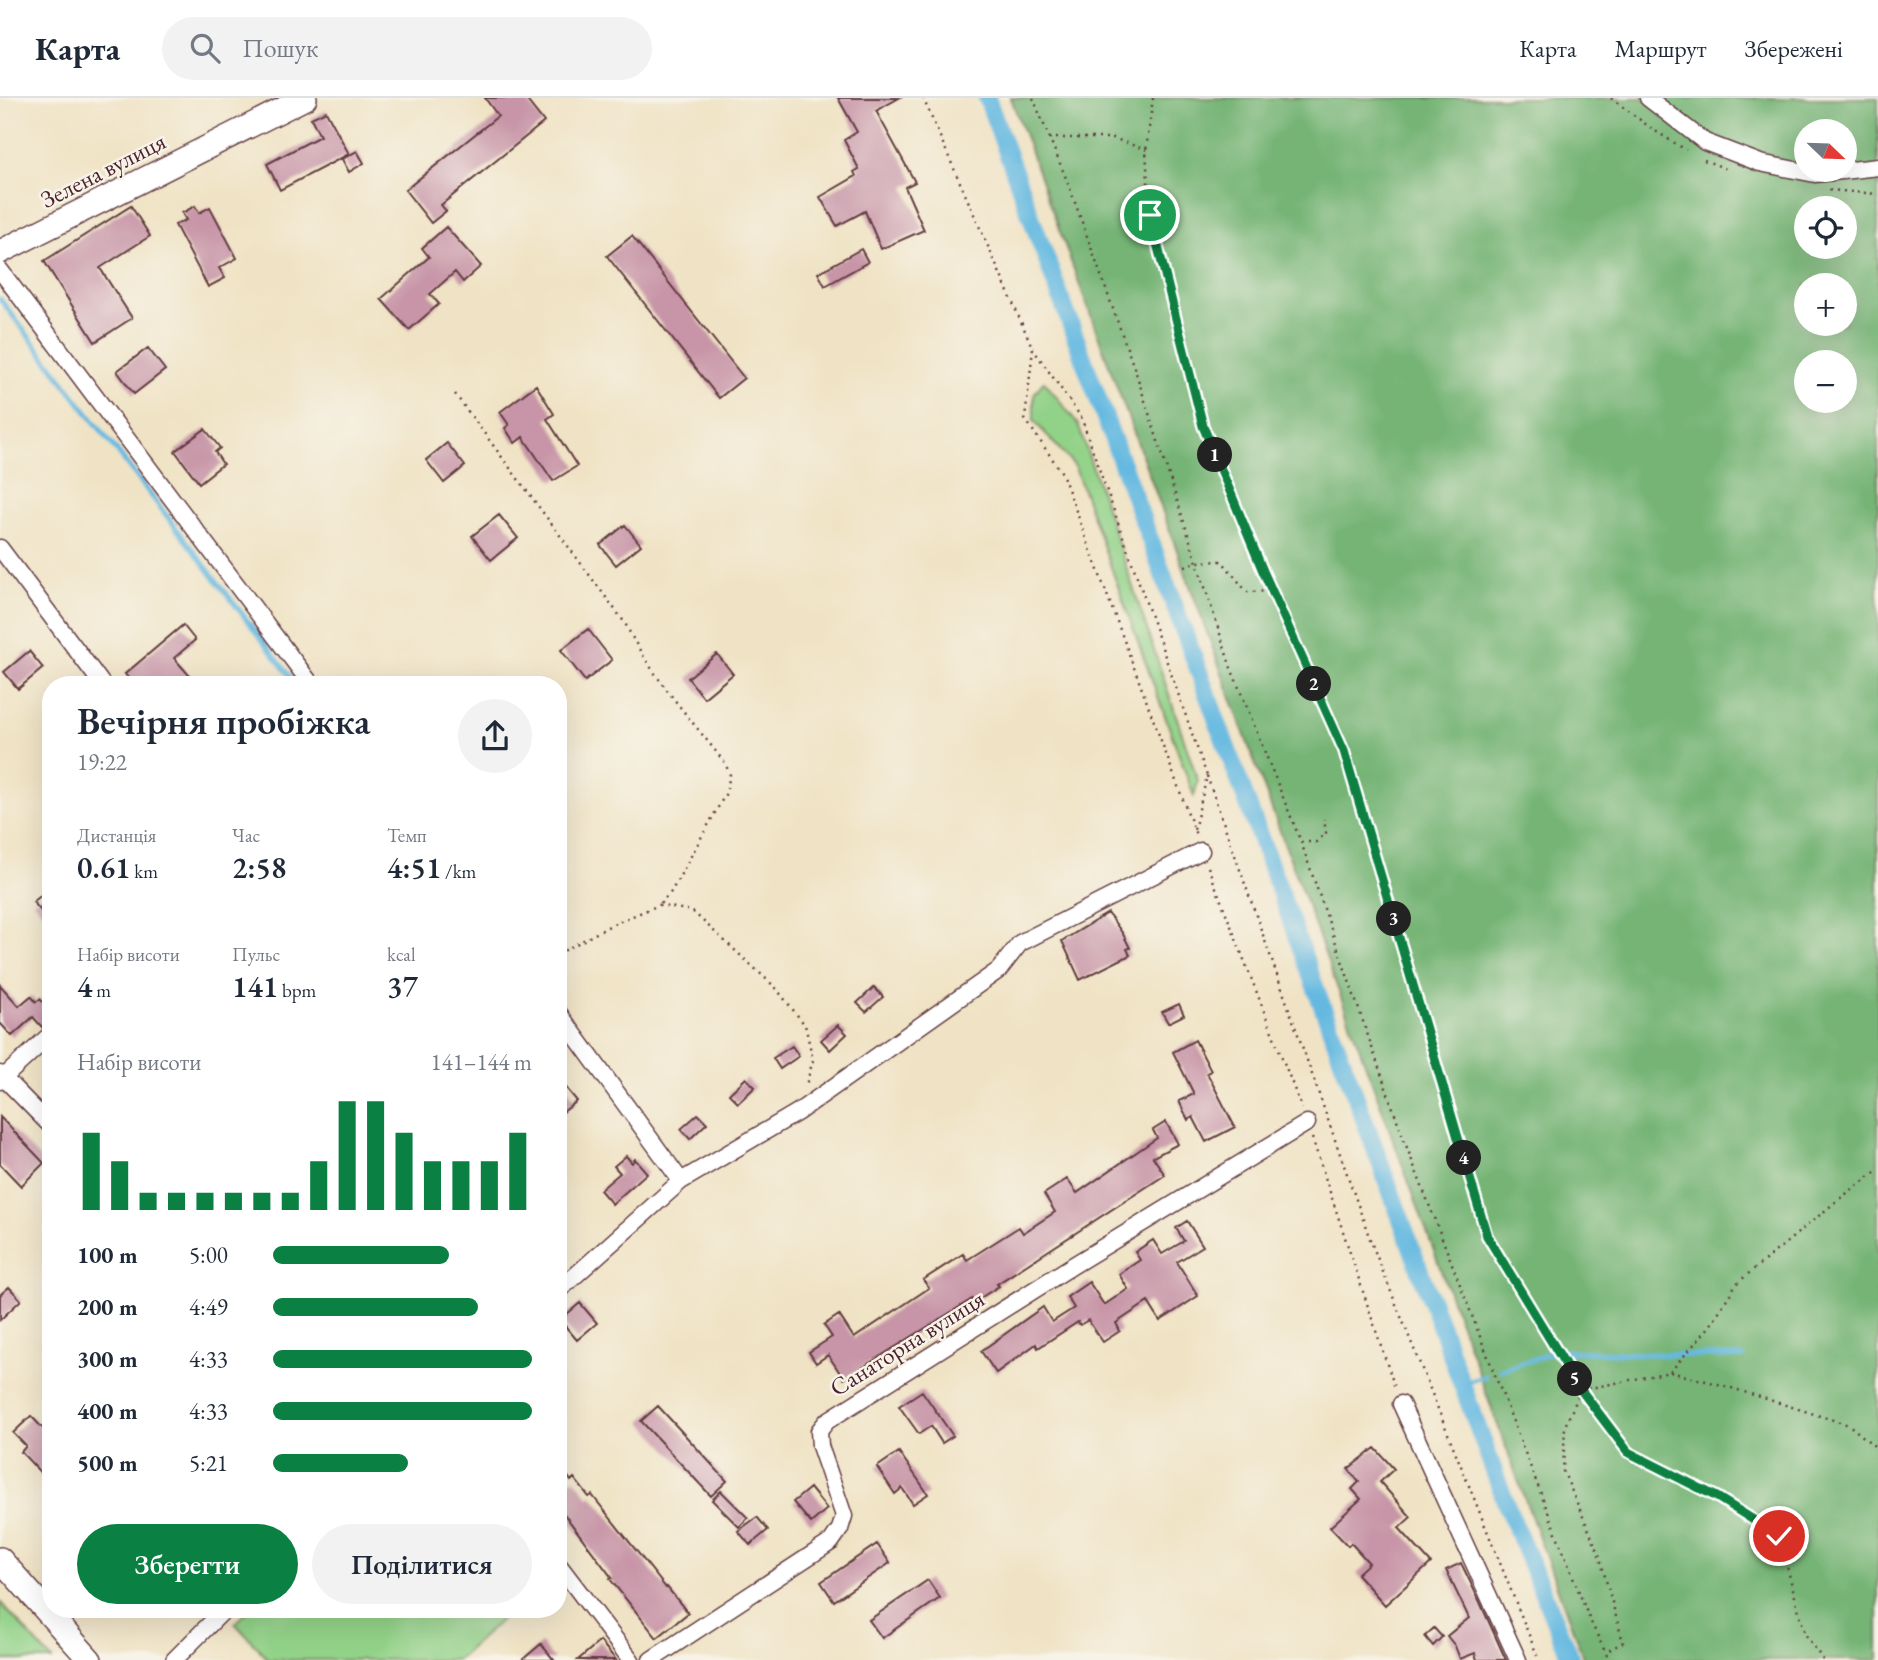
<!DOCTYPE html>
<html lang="uk">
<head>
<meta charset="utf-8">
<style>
  :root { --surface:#fff; --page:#f2f2f3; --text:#1f2937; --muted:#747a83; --line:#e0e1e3; --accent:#0b8043 }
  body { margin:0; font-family:"EB Garamond",serif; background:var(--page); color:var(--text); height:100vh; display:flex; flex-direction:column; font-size:26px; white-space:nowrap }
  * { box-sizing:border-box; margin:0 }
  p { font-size:23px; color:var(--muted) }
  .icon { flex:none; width:38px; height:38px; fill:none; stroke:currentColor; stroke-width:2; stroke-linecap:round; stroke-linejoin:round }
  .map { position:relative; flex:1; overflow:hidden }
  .panel { position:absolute; left:42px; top:578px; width:525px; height:942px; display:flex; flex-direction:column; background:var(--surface); border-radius:28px; box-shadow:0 7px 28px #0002 }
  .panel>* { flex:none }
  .needle { width:46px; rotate:113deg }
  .fabs { position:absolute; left:1794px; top:21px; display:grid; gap:14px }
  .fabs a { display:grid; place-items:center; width:63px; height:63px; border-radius:50%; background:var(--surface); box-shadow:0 7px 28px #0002; font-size:35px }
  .pin { position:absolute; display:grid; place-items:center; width:60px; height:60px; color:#fff; margin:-30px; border:4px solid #fff; border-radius:50%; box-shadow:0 2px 7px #0007 }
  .km { position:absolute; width:35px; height:35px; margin:-18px; border-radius:50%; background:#222; color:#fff; font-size:19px; line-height:35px; text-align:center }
  .round { display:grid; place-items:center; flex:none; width:74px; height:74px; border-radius:37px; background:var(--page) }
  .head { display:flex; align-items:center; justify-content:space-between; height:119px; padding:0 35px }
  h1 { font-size:38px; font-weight:600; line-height:52px }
  .stats { display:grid; grid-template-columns:repeat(3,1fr); gap:10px; height:119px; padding:7px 35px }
  .stats div { display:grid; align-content:center }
  .stats b { font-size:30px; font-weight:600 }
  .stats small { font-size:19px; font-weight:400 }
  .stats p { font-size:19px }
  .chart { height:196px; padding:14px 35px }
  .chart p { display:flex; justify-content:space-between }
  .chart svg { width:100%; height:126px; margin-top:7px; stroke:var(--accent); stroke-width:6 }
  .action { display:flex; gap:14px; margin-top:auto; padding:14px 35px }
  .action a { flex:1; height:80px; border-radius:42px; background:var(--accent); color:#fff; font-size:28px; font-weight:600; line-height:80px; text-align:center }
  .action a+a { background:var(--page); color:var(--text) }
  ul { padding:0 35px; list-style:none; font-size:23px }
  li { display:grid; grid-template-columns:112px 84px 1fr; align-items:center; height:52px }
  li i { height:18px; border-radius:9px; background:var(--accent) }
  header { display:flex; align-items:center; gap:42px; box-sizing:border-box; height:98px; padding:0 35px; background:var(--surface); border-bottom:2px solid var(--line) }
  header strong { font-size:33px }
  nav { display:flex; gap:38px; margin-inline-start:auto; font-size:24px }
  .search { width:490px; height:63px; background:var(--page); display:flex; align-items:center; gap:18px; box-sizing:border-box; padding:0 24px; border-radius:38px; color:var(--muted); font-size:26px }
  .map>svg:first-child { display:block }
  .green { fill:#92d288; stroke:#6e785a; stroke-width:2 }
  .forest { fill:#75b474; stroke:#606a50; stroke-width:2; fill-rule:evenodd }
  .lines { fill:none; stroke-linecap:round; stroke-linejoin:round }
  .stream { stroke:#65b9e1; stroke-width:5 }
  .canal { stroke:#65b9e1; stroke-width:18 }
  .building { fill:#c795a7 }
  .street-casing { stroke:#633c42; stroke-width:19 }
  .secondary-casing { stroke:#633c42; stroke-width:26 }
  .path { stroke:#633c42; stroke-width:2.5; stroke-dasharray:2 5; stroke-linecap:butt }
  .street { stroke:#fff; stroke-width:16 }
  .secondary { stroke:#fff; stroke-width:23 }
  .route-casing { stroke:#fff; stroke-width:14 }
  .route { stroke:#0b8043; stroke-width:9 }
  .labels { text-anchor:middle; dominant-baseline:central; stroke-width:5; stroke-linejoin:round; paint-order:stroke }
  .street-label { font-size:24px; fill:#4a1f2b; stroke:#f7f3e8 }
</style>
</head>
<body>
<header>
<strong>Карта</strong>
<div class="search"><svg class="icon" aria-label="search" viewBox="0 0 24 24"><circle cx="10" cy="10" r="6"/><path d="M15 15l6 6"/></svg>Пошук</div>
<nav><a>Карта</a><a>Маршрут</a><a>Збережені</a></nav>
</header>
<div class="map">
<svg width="1878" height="1562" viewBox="0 0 1878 1562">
  <rect width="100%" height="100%" fill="#f7f3e8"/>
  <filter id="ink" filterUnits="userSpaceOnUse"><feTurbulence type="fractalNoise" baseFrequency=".0143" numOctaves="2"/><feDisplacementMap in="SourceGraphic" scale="14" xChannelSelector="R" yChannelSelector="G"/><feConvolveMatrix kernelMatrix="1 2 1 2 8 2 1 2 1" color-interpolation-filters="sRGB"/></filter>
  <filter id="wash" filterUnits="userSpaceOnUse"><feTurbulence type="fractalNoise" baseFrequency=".00686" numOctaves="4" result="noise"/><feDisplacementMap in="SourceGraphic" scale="28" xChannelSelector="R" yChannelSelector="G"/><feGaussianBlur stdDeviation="1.57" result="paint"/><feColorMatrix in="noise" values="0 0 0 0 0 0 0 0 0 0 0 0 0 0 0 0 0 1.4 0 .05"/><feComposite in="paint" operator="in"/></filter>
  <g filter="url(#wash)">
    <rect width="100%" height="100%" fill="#f0e3c5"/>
    <!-- green -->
    <path class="green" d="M1044,283L1078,326L1198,683L1194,698L1074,367L1034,323V296Z
      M0,1504L52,1562H0Z
      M252,1510H514L457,1562H269L235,1525Z"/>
    <!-- forest -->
    <path class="forest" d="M1011,0H1878V1562H1584ZM1806,33H1844V72H1806ZM1806,110H1844V149H1806ZM1806,187H1844V226H1806ZM1806,264H1844V303H1806Z"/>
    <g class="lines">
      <!-- stream -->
      <path class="stream" d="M0,201L296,586
        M1501,1272L1558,1253L1743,1259
        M1461,1286L1485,1278"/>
      <!-- canal -->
      <path class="canal" d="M987,0L1508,1411L1571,1562"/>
    </g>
    <g id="blocks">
      <!-- building -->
      <path class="building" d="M485,0H525L544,24L441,107L446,113L431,125L405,92L498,18Z
        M838,0H899L876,13L915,84L905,89L924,132L881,151L865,113L837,128L820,99L856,78L854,74L859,71L844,42L857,34Z
        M326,13L349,56L280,92L267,66L320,38L311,20Z
        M357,53L364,65L349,74L342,61Z
        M131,108L150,138L100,170L132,220L95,244L44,163Z
        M195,108L199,115L210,109L237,160L219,170L225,180L208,189L175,127L186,122L182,115Z
        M446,129L481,168L463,184L455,174L430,196L439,206L409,232L381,201L429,159L422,150Z
        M632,138L744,280L719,300L607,158Z
        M861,151L868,164L825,188L818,175Z
        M148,250L165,272L134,296L117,273Z
        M536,287L554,316L547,321L577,368L553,383L523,339L515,345L505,330L509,327L500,314Z
        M205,331L220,350L215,354L223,366L199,385L175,353Z
        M447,345L465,368L444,385L426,362Z
        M499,417L518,440L491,462L472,438Z
        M625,427L641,447L616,467L600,447Z
        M183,527L195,542L174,560L197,586H133L125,576Z
        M588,531L612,562L585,583L561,552Z
        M29,553L43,570L18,591L4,574Z
        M717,556L733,576L704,600L688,580Z
        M44,795L51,802V824L33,804Z
        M1108,815L1123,836L1130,850L1127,851L1130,857L1080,882L1062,843Z
        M0,887L19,908L31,898L36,904L40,901L51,913V921L42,929L33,919L12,938L0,925Z
        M874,889L883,899L866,914L857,905Z
        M1179,906L1184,917L1168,925L1162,914Z
        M838,927L847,936L830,952L821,942Z
        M1195,942L1211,973L1207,975L1235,1029L1206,1044L1193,1019L1188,1022L1179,1003L1194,996L1173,954Z
        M792,948L799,958L780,971L773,960Z
        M558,980L577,1003L558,1018Z
        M746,980L755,989L738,1005L729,996Z
        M698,1016L707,1025L690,1041L681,1031Z
        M0,1019L44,1065L21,1088L0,1066Z
        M1166,1024L1178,1046L1153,1059L1165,1077L997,1186L999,1188L974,1204L972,1201L844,1281L828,1257L816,1265L809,1254L832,1239L824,1227L839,1217L854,1240L929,1190L923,1182L963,1156L967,1162L1019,1129L1023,1135L1055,1114L1044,1096L1067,1081L1077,1095L1157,1040L1153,1032Z
        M626,1058L632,1065L635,1061L647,1075L612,1106L600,1092L620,1075L614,1068Z
        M1187,1123L1203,1148L1177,1164L1198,1198L1160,1223L1148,1204L1116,1225L1120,1233L1103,1244L1088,1222L1080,1227L1078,1224L1038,1250L1036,1246L996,1275L981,1253L1043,1209L1052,1224L1074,1210L1067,1199L1089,1184L1104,1207L1128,1191L1119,1176L1140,1162L1135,1154L1153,1142L1162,1156L1184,1143L1176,1130Z
        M9,1189L21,1202L0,1222V1197Z
        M580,1205L597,1225L577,1242L560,1222Z
        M922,1293L953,1338L942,1345L931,1328L919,1336L899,1308Z
        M658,1308L727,1383L711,1398L641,1323Z
        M31,1318L51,1339V1386L21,1354L26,1348L13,1335Z
        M1375,1350L1394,1371L1380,1384L1411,1419L1399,1430L1431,1465L1385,1507L1357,1476L1369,1465L1351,1445L1348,1448L1330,1429L1361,1401L1352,1391L1359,1384L1348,1371Z
        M899,1354L928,1396L913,1406L902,1390L895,1396L877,1369Z
        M558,1364L571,1383L574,1380L589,1399L592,1397L666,1490L667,1489L688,1515L657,1540L610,1481L612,1480L558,1408Z
        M810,1390L827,1411L811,1425L793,1404Z
        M721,1393L748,1420L739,1429L712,1402Z
        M757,1419L768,1432L750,1447L738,1433Z
        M877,1446L890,1465L834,1503L821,1484Z
        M1461,1465L1479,1502L1506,1562H1477L1475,1555L1460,1561L1455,1548L1447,1538L1469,1520L1446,1472Z
        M928,1482L940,1500L882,1540L869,1522Z
        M1434,1530L1442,1539L1433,1548L1425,1538Z
        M600,1543L616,1562H578Z
        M541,1546L554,1562H522Z"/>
    </g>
  </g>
  <g filter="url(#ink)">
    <use href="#blocks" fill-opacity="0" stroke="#633c42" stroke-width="2"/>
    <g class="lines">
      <!-- street casing -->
      <g class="street-casing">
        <path id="street" d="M1648,0L1705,44L1760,65L1815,76L1878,69
          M0,172L311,586
          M0,450L102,586
          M558,914L681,1083L558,1193
          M0,976L51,1028
          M0,983L51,936
          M681,1083L798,1014L999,872L1020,845L1201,753
          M1401,1306L1518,1562
          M558,1466L631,1562
          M174,1562L226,1510
          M651,1562L831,1444L840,1431L844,1418L820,1348L819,1333L827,1323L1072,1168L1307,1025"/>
      </g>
      <!-- secondary casing -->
      <g class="secondary-casing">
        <path id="secondary" d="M0,154L305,0
          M0,1461L90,1562"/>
      </g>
      <!-- path -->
      <path class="path" d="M923,0L1033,251L1081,319L1207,678L1194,732
        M1033,0L1068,85L1137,278L1231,570L1301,744L1404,1042L1589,1520L1609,1562
        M1153,0L1146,52L1150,117L1203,329L1263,473L1344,653L1487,1138L1581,1292L1628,1354L1717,1399L1779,1439L1805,1536L1823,1562
        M1611,0L1652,31L1686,52
        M1049,40H1113L1146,52
        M1704,62L1727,71
        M1829,92L1878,96
        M1033,251L1025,321L1062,375L1196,737
        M455,296L625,525C650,577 690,620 725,665L730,677L726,695L671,794L659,807
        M1185,468L1197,464L1222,463L1247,494L1272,493
        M1207,678L1371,1144L1539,1562
        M1301,744H1316L1326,735L1324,721
        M1208,769L1302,1011
        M558,856L611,827L659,807L692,813L775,889L805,927L813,962L806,987
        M1312,1040L1395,1290
        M1670,1274L1710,1228L1736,1186L1838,1102L1878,1072
        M1581,1292L1670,1274L1722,1287L1849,1327L1878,1351
        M1581,1292L1565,1328L1563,1373L1598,1453L1623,1544L1606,1554"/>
      <!-- street -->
      <use href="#street" class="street"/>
      <!-- secondary -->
      <use href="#secondary" class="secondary"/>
    </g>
  </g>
  <g class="lines" filter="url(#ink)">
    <!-- route casing -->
    <g class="route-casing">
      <path id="route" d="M1150,117L1203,328L1263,473L1344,653L1487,1138L1581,1292L1628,1354L1717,1399L1779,1438"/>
    </g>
    <!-- route -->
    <use href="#route" class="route"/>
  </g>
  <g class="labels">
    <!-- street labels -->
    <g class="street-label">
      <text transform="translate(103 72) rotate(-27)">Зелена вулиця</text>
      <text transform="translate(907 1245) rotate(-32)">Санаторна вулиця</text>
    </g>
  </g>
</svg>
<div class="fabs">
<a><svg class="needle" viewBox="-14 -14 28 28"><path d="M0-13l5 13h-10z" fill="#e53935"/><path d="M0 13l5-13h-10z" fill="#747a83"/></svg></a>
<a><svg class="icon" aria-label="locate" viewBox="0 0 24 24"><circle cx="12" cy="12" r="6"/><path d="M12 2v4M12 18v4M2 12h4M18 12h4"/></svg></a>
<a>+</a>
<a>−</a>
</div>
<div class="pin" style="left:1150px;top:117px;background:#1e9e55"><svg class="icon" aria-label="arrive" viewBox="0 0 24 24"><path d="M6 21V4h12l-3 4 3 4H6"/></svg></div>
<div class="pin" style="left:1779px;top:1438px;background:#d93025"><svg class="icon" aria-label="check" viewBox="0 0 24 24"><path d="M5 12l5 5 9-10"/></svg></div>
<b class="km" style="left:1215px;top:357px">1</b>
<b class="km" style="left:1314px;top:586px">2</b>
<b class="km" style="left:1394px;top:821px">3</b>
<b class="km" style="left:1464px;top:1060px">4</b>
<b class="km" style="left:1575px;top:1281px">5</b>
<section class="panel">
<div class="head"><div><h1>Вечірня пробіжка</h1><p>19:22</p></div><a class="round"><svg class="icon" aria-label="share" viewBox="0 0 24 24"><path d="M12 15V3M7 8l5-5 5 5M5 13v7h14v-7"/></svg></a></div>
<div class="stats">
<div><p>Дистанція</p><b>0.61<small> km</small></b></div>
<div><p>Час</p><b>2:58</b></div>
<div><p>Темп</p><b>4:51<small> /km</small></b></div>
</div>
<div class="stats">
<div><p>Набір висоти</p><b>4<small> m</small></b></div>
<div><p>Пульс</p><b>141<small> bpm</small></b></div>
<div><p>kcal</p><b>37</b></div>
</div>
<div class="chart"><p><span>Набір висоти</span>141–144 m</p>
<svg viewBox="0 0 160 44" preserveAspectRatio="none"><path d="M5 44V17M15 44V27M25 44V38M35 44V38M45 44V38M55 44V38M65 44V38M75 44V38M85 44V27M95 44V6M105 44V6M115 44V17M125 44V27M135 44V27M145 44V27M155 44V17"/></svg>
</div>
<ul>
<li><b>100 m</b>5:00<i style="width:68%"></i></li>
<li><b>200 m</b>4:49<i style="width:79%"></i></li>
<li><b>300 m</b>4:33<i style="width:100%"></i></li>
<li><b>400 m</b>4:33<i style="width:100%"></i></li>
<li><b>500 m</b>5:21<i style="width:52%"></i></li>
</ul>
<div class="action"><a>Зберегти</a><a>Поділитися</a></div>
</section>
</div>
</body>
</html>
